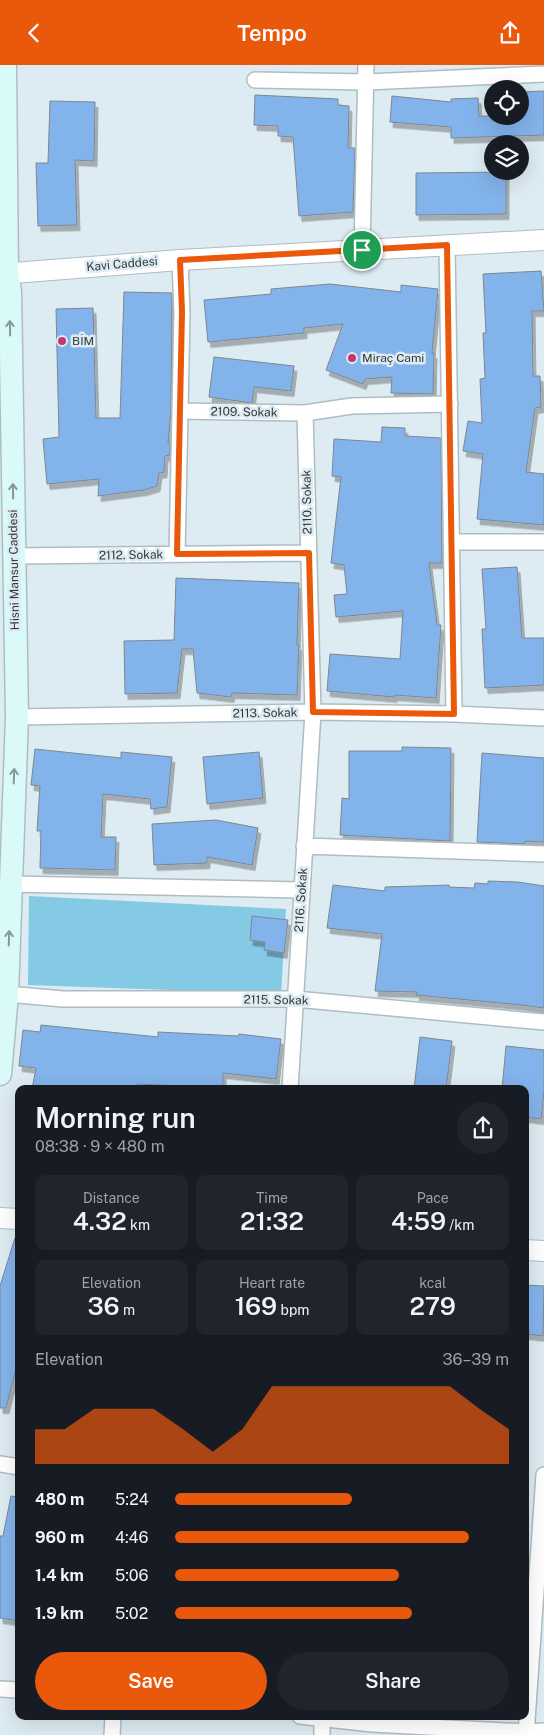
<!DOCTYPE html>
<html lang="en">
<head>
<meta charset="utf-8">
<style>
  :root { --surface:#171b24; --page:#20242c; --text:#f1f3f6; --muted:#9ea1a6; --accent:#ea580c }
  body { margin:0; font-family:"Public Sans",sans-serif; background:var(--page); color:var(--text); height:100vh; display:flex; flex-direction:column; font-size:19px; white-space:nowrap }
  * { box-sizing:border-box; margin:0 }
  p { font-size:16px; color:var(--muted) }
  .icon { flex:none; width:28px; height:28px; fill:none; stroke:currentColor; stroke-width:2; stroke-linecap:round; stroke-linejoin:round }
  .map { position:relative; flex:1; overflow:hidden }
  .drawer { position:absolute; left:15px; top:1020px; width:514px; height:635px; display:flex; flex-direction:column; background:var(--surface); border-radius:10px; box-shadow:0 5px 20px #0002 }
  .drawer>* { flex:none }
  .tools { position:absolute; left:484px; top:15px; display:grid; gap:10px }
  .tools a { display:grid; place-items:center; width:45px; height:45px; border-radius:50%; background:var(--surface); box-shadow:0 5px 20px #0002; font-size:25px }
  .pin { position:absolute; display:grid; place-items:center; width:42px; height:42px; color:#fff; margin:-21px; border:2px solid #fff; border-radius:50%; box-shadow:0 1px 5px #0007 }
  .round { display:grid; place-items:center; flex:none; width:52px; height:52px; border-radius:26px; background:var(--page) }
  .overview { display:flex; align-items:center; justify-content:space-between; height:85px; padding:0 20px }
  h1 { font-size:28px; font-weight:600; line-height:38px }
  .figures { display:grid; grid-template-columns:repeat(3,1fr); gap:8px; height:85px; padding:5px 20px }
  .figures div { display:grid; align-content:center; border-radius:10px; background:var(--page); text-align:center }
  .figures b { font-size:25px; font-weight:600 }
  .figures small { font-size:14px; font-weight:400 }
  .figures p { font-size:14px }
  .chart { height:140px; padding:10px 20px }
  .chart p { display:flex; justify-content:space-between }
  .chart svg { width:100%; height:90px; margin-top:5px; fill:var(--accent); opacity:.7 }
  .cta { display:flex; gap:10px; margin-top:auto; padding:10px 20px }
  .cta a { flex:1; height:58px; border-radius:30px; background:var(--accent); color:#fff; font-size:20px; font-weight:600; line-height:58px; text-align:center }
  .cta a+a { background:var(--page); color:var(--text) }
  ul { padding:0 20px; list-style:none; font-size:16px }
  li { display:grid; grid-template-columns:80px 60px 1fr; align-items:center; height:38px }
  li i { height:12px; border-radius:6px; background:var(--accent) }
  header { display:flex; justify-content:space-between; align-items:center; height:65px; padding:0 20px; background:var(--accent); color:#fff; font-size:22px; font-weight:600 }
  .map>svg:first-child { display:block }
  .green { fill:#84cae5 }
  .building { fill:#83b3eb; stroke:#7e8690; filter:url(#shadow) }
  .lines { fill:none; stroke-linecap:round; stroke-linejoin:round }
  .minor-casing { stroke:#afbdc3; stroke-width:18 }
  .tertiary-casing { stroke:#afbdc3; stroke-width:22 }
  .secondary-casing { stroke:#afbdc3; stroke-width:25 }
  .minor { stroke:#fff; stroke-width:15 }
  .tertiary { stroke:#fff; stroke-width:20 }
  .secondary { stroke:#daf9f9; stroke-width:22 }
  .oneway { stroke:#86999a }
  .route-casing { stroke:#fff; stroke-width:10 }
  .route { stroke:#ea580c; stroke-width:6 }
  .poi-dot { fill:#c4386c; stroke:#ddebf2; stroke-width:2 }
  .labels { text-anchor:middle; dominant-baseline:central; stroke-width:5; stroke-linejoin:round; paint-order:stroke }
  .street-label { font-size:12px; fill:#33393c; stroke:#ddebf2 }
  .poi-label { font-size:12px; fill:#33393c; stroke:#ddebf2; text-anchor:start }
</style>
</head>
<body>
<header><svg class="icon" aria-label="back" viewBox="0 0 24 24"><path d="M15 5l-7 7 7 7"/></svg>Tempo<svg class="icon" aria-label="share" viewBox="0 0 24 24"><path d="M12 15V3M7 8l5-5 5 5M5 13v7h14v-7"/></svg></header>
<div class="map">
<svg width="544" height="1670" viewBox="0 0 544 1670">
  <defs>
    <filter id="shadow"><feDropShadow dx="3" dy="5.5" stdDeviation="0" flood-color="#0004"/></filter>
  </defs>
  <rect width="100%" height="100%" fill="#ddebf2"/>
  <!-- green -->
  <path class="green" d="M29,831L286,844L281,929L28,920Z"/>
  <!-- building -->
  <path class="building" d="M544,26V70L451,73V62L390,57L392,31L451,37V34L478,33L479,51H520V27Z
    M255,30L338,34V40L349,41L348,83H355V85L353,147L299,151L293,72L278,71V61L254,60Z
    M50,36L95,37L94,96L75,95L77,160L38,161L36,98H48Z
    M506,107V149L416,150V108Z
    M541,206L544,246H532L533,311H540L541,342L535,343L526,407L544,409V460L477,454L483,389L463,386L468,356L482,358L480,314L485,313L483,268H486L483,209Z
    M330,219L401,227V220L438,224L432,288H434L433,329L391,328L392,312L365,314L363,319L326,305L343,259L304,263V268L208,277L204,235L271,229V224Z
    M124,227L172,228L171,345L168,378H170V390L165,391L164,407L159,408L157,421L144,425L98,431L99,414L47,419L43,374L59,372L56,244L93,243L96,353H120Z
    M214,292L294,301L291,326L254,322L252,338L209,332Z
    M382,362L405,363V371L441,373L442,498H429L437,560H441L436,633L394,630V632L327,626L330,589L400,594L403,546L336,552L334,530L347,529L344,500L331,498L341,412L332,411L334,374L381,377Z
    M517,502L522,573H544V620L485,623L482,564H486L482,504Z
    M176,513L299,518L297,580H299L297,630L232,628L231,632L197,628L193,584H182L177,628L125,629L124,576L174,575Z
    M402,682L451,683L450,776L340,770L342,733L349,734V686H402Z
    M35,684L121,693V687L172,692L167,742L151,744L150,734L103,729L101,772H116L115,805L40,803L41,766H37L40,721L31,720Z
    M259,687L263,733L207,739L203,692Z
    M482,688L544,693V777L525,776L524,779L477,777Z
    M216,755L258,763L252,800L207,792V798L154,800L152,759Z
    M488,816L518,817L544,821V943L522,940L416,930L417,927L375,926L382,869L327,863L333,820L385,826V822L449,820V822L474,823L475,818L488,819Z
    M252,851L288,855L284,888L264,885L265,877L250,875Z
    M41,960L158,972V967L238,971L239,969L281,974L276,1014L223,1008V1023L137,1019L136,1024H112L85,1021L84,1024H32L36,1003L19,1001L23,965L40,967Z
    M420,972L452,976L446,1024H414Z
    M506,981L544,985V1026L541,1054L525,1052V1024H502Z
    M15,1173L19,1174V1292L6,1343H0V1221Z
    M525,1220L544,1221L543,1271L525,1269Z
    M11,1431L19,1432V1556L0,1553V1471H3Z"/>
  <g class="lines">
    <!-- minor casing -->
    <g class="minor-casing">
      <path id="minor" d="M255,15L367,17L544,9
        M447,180L454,649
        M362,185L366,0
        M180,346L182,247L180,195
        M452,477H544
        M177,489L180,346L305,348L352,341L450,339
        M14,491L309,488
        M17,652L313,647L454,649L544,653
        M304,781L544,789
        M11,819L301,825
        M7,929L63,934H295L544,957
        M290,1024L313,647L305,348
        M0,1399L19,1402
        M0,1624L19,1625
        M300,1651L372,1659L526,1667L544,1666
        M322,1654V1670
        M112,1670L113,1651
        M526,1670L544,1410"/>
    </g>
    <!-- tertiary casing -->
    <g class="tertiary-casing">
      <path id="tertiary" d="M0,209L180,195L544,175
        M0,1153L19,1154
        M525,1185L544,1186"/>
    </g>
    <!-- secondary casing -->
    <g class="secondary-casing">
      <path id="secondary" d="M0,1009L7,929L17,652L10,226L7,209L5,0"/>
    </g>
    <!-- minor -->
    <use href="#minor" class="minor"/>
    <!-- tertiary -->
    <use href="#tertiary" class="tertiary"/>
    <!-- secondary -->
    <use href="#secondary" class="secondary"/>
  </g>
  <!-- one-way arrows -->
  <defs><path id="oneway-shaft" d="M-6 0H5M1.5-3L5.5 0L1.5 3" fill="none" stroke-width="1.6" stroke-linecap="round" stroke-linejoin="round" transform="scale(1.25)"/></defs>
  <g class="oneway">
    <use href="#oneway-shaft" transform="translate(10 263) rotate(-91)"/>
    <use href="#oneway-shaft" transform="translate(13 426) rotate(-91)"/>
    <use href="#oneway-shaft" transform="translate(14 711) rotate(-88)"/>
    <use href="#oneway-shaft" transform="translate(9 873) rotate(-88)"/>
  </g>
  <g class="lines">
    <!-- route casing -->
    <g class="route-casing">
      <path id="route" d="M447,180L454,649L313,647L309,488L177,489L182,247L180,195Z"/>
    </g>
    <!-- route -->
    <use href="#route" class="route"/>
  </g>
  <!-- markers -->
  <g class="poi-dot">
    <circle cx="62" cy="276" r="5"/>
    <circle cx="352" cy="293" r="5"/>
  </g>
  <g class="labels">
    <!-- street labels -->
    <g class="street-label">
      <text transform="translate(122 199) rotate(-5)">Kavi Caddesi</text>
      <text transform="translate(244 347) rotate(1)">2109. Sokak</text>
      <text transform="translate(307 437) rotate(-91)">2110. Sokak</text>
      <text transform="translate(131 490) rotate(-1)">2112. Sokak</text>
      <text transform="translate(14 505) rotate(-91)">Hisni Mansur Caddesi</text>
      <text transform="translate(265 648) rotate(-1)">2113. Sokak</text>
      <text transform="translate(301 835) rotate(-86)">2116. Sokak</text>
      <text transform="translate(276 935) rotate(1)">2115. Sokak</text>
    </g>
    <!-- poi labels -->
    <g class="poi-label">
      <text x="72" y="276">BİM</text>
      <text x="362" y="293">Miraç Cami</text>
    </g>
  </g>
</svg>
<div class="tools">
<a><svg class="icon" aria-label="locate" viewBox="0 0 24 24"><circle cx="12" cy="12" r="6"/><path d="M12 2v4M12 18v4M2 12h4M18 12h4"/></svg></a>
<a><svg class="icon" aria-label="layers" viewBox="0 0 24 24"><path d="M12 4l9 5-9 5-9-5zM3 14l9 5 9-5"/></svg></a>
</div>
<div class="pin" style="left:362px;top:185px;background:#1e9e55"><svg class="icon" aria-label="arrive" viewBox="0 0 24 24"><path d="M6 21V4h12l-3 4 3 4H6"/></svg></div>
<section class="drawer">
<div class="overview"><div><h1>Morning run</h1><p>08:38 · 9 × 480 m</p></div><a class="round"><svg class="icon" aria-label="share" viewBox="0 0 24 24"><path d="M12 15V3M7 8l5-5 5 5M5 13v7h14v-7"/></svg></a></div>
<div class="figures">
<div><p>Distance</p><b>4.32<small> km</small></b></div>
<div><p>Time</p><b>21:32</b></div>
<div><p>Pace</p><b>4:59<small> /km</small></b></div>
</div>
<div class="figures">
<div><p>Elevation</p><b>36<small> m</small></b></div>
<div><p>Heart rate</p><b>169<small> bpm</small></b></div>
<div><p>kcal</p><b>279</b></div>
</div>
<div class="chart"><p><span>Elevation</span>36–39 m</p>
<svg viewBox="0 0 160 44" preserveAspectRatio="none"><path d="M0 44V27L10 27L20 17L30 17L40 17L50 27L60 38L70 27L80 6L90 6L100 6L110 6L120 6L130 6L140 6L150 17L160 27V44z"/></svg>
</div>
<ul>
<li><b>480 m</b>5:24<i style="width:53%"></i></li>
<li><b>960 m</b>4:46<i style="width:88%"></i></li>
<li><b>1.4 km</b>5:06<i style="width:67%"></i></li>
<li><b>1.9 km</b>5:02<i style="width:71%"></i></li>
</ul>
<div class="cta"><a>Save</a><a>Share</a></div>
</section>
</div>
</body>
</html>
